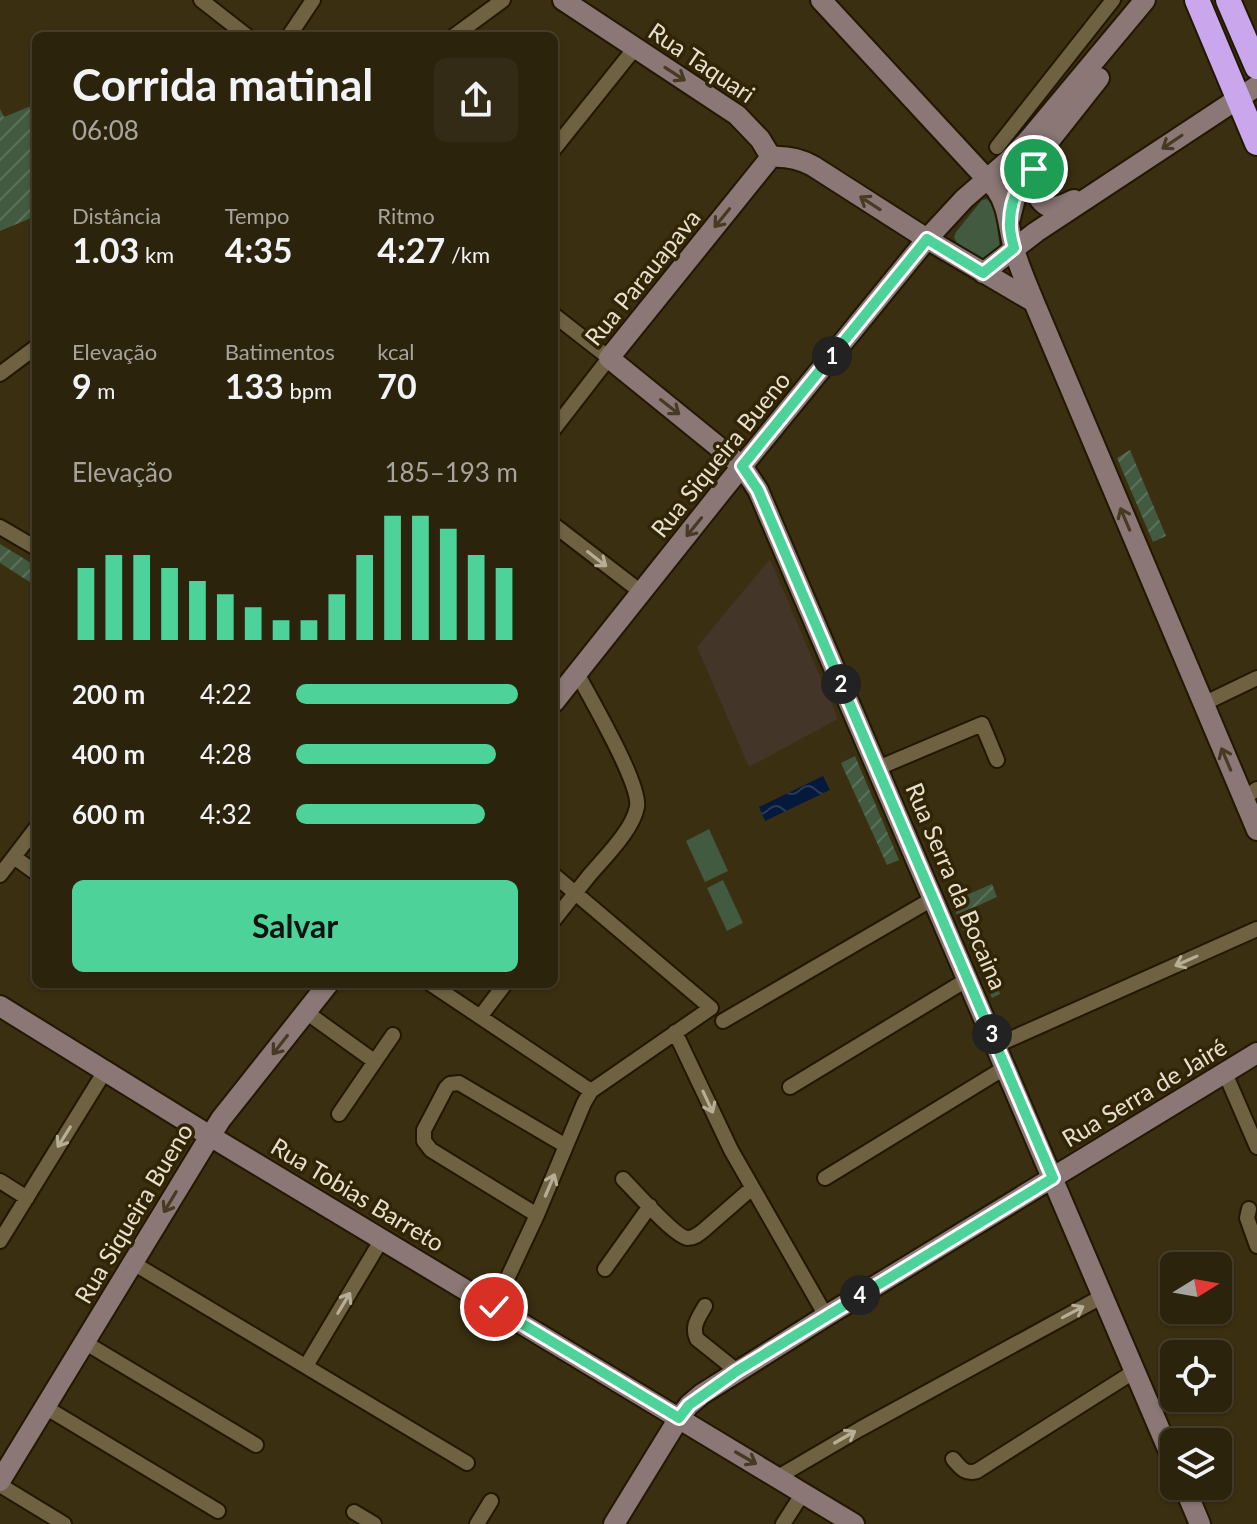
<!DOCTYPE html>
<html lang="pt">
<head>
<meta charset="utf-8">
<style>
  :root { --surface:#2c230d; --page:#342b16; --text:#f1f3f6; --muted:#a6a49d; --line:#48402e; --accent:#4dd39a }
  body { margin:0; font-family:Lato,sans-serif; background:var(--page); color:var(--text); height:100vh; display:flex; flex-direction:column; font-size:30px; white-space:nowrap }
  * { box-sizing:border-box; margin:0 }
  p { font-size:26px; color:var(--muted) }
  .icon { flex:none; width:44px; height:44px; fill:none; stroke:currentColor; stroke-width:2; stroke-linecap:round; stroke-linejoin:round }
  .map { position:relative; flex:1; overflow:hidden }
  .drawer { position:absolute; left:32px; top:32px; width:526px; height:956px; display:flex; flex-direction:column; background:var(--surface); border-radius:12px; box-shadow:0 2px 6px #0004,0 0 0 2px var(--line) }
  .drawer>* { flex:none }
  .needle { width:52px; rotate:79deg }
  .fabs { position:absolute; left:1160px; top:1252px; display:grid; gap:16px }
  .fabs a { display:grid; place-items:center; width:72px; height:72px; border-radius:12px; background:var(--surface); box-shadow:0 2px 6px #0004,0 0 0 2px var(--line); font-size:40px }
  .pin { position:absolute; display:grid; place-items:center; width:68px; height:68px; color:#fff; margin:-34px; border:4px solid #fff; border-radius:50%; box-shadow:0 2px 8px #0007 }
  .km { position:absolute; width:40px; height:40px; margin:-20px; border-radius:50%; background:#222; color:#fff; font-size:22px; line-height:40px; text-align:center }
  .round { display:grid; place-items:center; flex:none; width:84px; height:84px; border-radius:12px; background:var(--page) }
  .summary { display:flex; align-items:center; justify-content:space-between; height:136px; padding:0 40px }
  h1 { font-size:44px; font-weight:700; line-height:60px }
  .figures { display:grid; grid-template-columns:repeat(3,1fr); gap:12px; height:136px; padding:8px 40px }
  .figures div { display:grid; align-content:center }
  .figures b { font-size:34px; font-weight:700 }
  .figures small { font-size:22px; font-weight:400 }
  .figures p { font-size:22px }
  .chart { height:224px; padding:16px 40px }
  .chart p { display:flex; justify-content:space-between }
  .chart svg { width:100%; height:144px; margin-top:8px; stroke:var(--accent); stroke-width:6 }
  .primary-button { display:flex; gap:16px; margin-top:auto; padding:16px 40px }
  .primary-button a { flex:1; height:92px; border-radius:12px; background:var(--accent); color:#111; font-size:32px; font-weight:700; line-height:92px; text-align:center }
  ul { padding:0 40px; list-style:none; font-size:26px }
  li { display:grid; grid-template-columns:128px 96px 1fr; align-items:center; height:60px }
  li i { height:20px; border-radius:10px; background:var(--accent) }
  .map>svg:first-child { display:block }
  .education { fill:#443529 }
  .green { fill:#415a40 }
  .garden { fill:url(#garden-furrows) }
  .water { fill:url(#water-waves) }
  .lines { fill:none; stroke-linecap:round; stroke-linejoin:round }
  .street-casing { stroke:#221700; stroke-width:18 }
  .secondary-casing { stroke:#221700; stroke-width:24 }
  .highway-casing { stroke:#221700; stroke-width:28 }
  .street { stroke:#6e6243; stroke-width:14 }
  .secondary { stroke:#8a7776; stroke-width:20 }
  .highway { stroke:#caa7ec; stroke-width:24 }
  .oneway { stroke:#473a22 }
  .oneway2 { stroke:#b7ae97 }
  .route-casing { stroke:#fff; stroke-width:16 }
  .route { stroke:#4dd39a; stroke-width:10 }
  .labels { text-anchor:middle; dominant-baseline:central; stroke-width:7; stroke-linejoin:round; paint-order:stroke }
  .street-label { font-size:24px; fill:#e7e0cf; stroke:#312506 }
</style>
</head>
<body>
<div class="map">
<svg width="1257" height="1524" viewBox="0 0 1257 1524">
  <defs>
    <pattern id="garden-furrows" width="10" height="10" patternUnits="userSpaceOnUse" patternTransform="scale(2)"><rect width="10" height="10" fill="#415a40"/><path d="M-1 1l2-2M0 10L10 0M9 11l2-2" fill="none" stroke="#5c715b"/></pattern>
    <pattern id="water-waves" width="16" height="10" patternUnits="userSpaceOnUse" patternTransform="scale(2)"><rect width="16" height="10" fill="#04193b"/><path d="M0 5q4-4 8 0t8 0" fill="none" stroke="#293a56"/></pattern>
  </defs>
  <rect width="100%" height="100%" fill="#3b2f11"/>
  <!-- education -->
  <path class="education" d="M770,559L838,719L749,767L697,647Z"/>
  <!-- green -->
  <path class="green" d="M987,199L995,208L1000,250L982,262L957,243L954,237L956,232L982,200Z
    M709,829L728,871L705,882L686,841Z
    M723,880L743,923L727,931L707,888Z"/>
  <!-- garden -->
  <path class="garden" d="M36,104V216L0,231V109L4,117Z
    M1130,450L1166,536L1153,542L1117,458Z
    M0,544L36,566V586L0,563Z
    M855,756L899,860L887,865L841,763Z
    M992,884L997,897L966,911L1000,994L992,998L953,906L955,900Z"/>
  <!-- water -->
  <path class="water" d="M823,776L830,790L765,821L759,807Z"/>
  <g class="lines">
    <!-- street casing -->
    <g class="street-casing">
      <path id="street" d="M201,0L247,36
        M289,36L313,0
        M454,36L503,0
        M997,147L1113,0
        M554,149L635,48
        M554,315L609,358L554,429
        M0,374L36,347
        M554,525L641,592
        M0,527L36,548
        M1203,704L1257,678
        M878,768L982,724L997,760
        M1243,799L1257,789
        M14,857L36,873
        M0,875L36,828
        M554,920C565,906 577,891 588,877C603,859 633,830 637,807C641,784 590,698 577,673
        M431,984L591,1091
        M306,1012L374,1061
        M480,1017L505,984
        M723,1021L934,898
        M675,1032L731,1150L826,1316
        M997,1045L1257,929
        M1225,1073L1257,1147
        M790,1087L968,979
        M339,1114L393,1035
        M825,1178L1006,1067
        M623,1179C634,1190 676,1238 688,1238C695,1238 700,1233 705,1229L752,1188
        M0,1181L27,1198
        M1249,1209L1247,1218L1257,1246
        M537,1215L431,1150L424,1141V1130L446,1088L450,1084L459,1083L566,1146
        M0,1241L105,1071
        M133,1263L467,1463
        M605,1269L650,1206
        M705,1306C699,1317 691,1326 697,1339L737,1371
        M494,1307L537,1215L584,1103L591,1091L711,1008L554,875
        M84,1342L256,1445
        M306,1366L382,1239
        M45,1407L218,1511
        M953,1459C960,1467 965,1475 977,1471L1135,1371
        M778,1477L860,1429L1103,1296
        M0,1485L64,1524
        M354,1512L374,1524
        M477,1524L491,1501
        M783,1524L803,1493"/>
    </g>
    <!-- secondary casing -->
    <g class="secondary-casing">
      <path id="secondary" d="M563,0L737,115L760,139L771,157
        M821,0L996,189C1009,207 1008,228 1014,249C1019,267 1027,285 1034,302L1257,830
        M771,157L609,358L742,466L758,490L1174,1463
        M771,157C786,156 800,159 813,166L927,239L1034,302
        M1040,161C1036,166 1032,172 1032,178C1033,190 1041,208 1055,207C1062,206 1069,202 1074,200
        M1010,218L1017,190L1027,169L1099,78
        M983,273L1036,232L1257,86
        M554,702L721,492L927,239L964,199L1009,160L1030,138L1145,0
        M0,1006L210,1136L854,1524
        M0,1481L204,1146L221,1119L328,984
        M1184,1486L1200,1524
        M614,1524L679,1418L689,1405L702,1394L826,1316L1257,1053"/>
    </g>
    <!-- highway casing -->
    <g class="highway-casing">
      <path id="highway" d="M1197,0L1257,143
        M1228,0L1257,67"/>
    </g>
    <!-- street -->
    <use href="#street" class="street"/>
    <!-- secondary -->
    <use href="#secondary" class="secondary"/>
    <!-- highway -->
    <use href="#highway" class="highway"/>
  </g>
  <!-- one-way arrows -->
  <defs><path id="oneway-shaft" d="M-6 0H5M1.5-3L5.5 0L1.5 3" fill="none" stroke-width="1.6" stroke-linecap="round" stroke-linejoin="round" transform="scale(2)"/></defs>
  <g class="oneway">
    <use href="#oneway-shaft" transform="translate(675 74) rotate(33)"/>
    <use href="#oneway-shaft" transform="translate(1172 142) rotate(146)"/>
    <use href="#oneway-shaft" transform="translate(870 203) rotate(-147)"/>
    <use href="#oneway-shaft" transform="translate(722 218) rotate(129)"/>
    <use href="#oneway-shaft" transform="translate(670 407) rotate(38)"/>
    <use href="#oneway-shaft" transform="translate(1125 519) rotate(-113)"/>
    <use href="#oneway-shaft" transform="translate(694 527) rotate(129)"/>
    <use href="#oneway-shaft" transform="translate(1226 759) rotate(-113)"/>
    <use href="#oneway-shaft" transform="translate(280 1045) rotate(128)"/>
    <use href="#oneway-shaft" transform="translate(170 1202) rotate(121)"/>
    <use href="#oneway-shaft" transform="translate(746 1458) rotate(30)"/>
  </g>
  <g class="oneway2">
    <use href="#oneway-shaft" transform="translate(597 559) rotate(38)"/>
    <use href="#oneway-shaft" transform="translate(1186 961) rotate(156)"/>
    <use href="#oneway-shaft" transform="translate(708 1102) rotate(65)"/>
    <use href="#oneway-shaft" transform="translate(64 1137) rotate(122)"/>
    <use href="#oneway-shaft" transform="translate(550 1185) rotate(-67)"/>
    <use href="#oneway-shaft" transform="translate(344 1303) rotate(-59)"/>
    <use href="#oneway-shaft" transform="translate(1073 1312) rotate(-28)"/>
    <use href="#oneway-shaft" transform="translate(845 1437) rotate(-30)"/>
  </g>
  <g class="lines">
    <!-- route casing -->
    <g class="route-casing">
      <path id="route" d="M494,1307L679,1418L689,1405L737,1371L1053,1178L758,490L742,466L927,239L983,273L1014,248C1012,240 1009,230 1010,222C1010,195 1026,171 1042,150V157L1034,169"/>
    </g>
    <!-- route -->
    <use href="#route" class="route"/>
  </g>
  <g class="labels">
    <!-- street labels -->
    <g class="street-label">
      <text transform="translate(702 62) rotate(34)">Rua Taquari</text>
      <text transform="translate(642 277) rotate(-51)">Rua Parauapava</text>
      <text transform="translate(720 454) rotate(-51)">Rua Siqueira Bueno</text>
      <text transform="translate(957 886) rotate(67)">Rua Serra da Bocaina</text>
      <text transform="translate(1144 1092) rotate(-31)">Rua Serra de Jairé</text>
      <text transform="translate(358 1194) rotate(31)">Rua Tobias Barreto</text>
      <text transform="translate(133 1213) rotate(-59)">Rua Siqueira Bueno</text>
    </g>
  </g>
</svg>
<div class="fabs">
<a><svg class="needle" viewBox="-14 -14 28 28"><path d="M0-13l5 13h-10z" fill="#e53935"/><path d="M0 13l5-13h-10z" fill="#a6a49d"/></svg></a>
<a><svg class="icon" aria-label="locate" viewBox="0 0 24 24"><circle cx="12" cy="12" r="6"/><path d="M12 2v4M12 18v4M2 12h4M18 12h4"/></svg></a>
<a><svg class="icon" aria-label="layers" viewBox="0 0 24 24"><path d="M12 4l9 5-9 5-9-5zM3 14l9 5 9-5"/></svg></a>
</div>
<div class="pin" style="left:1034px;top:169px;background:#1e9e55"><svg class="icon" aria-label="arrive" viewBox="0 0 24 24"><path d="M6 21V4h12l-3 4 3 4H6"/></svg></div>
<div class="pin" style="left:494px;top:1307px;background:#d93025"><svg class="icon" aria-label="check" viewBox="0 0 24 24"><path d="M5 12l5 5 9-10"/></svg></div>
<b class="km" style="left:832px;top:356px">1</b>
<b class="km" style="left:841px;top:684px">2</b>
<b class="km" style="left:992px;top:1034px">3</b>
<b class="km" style="left:860px;top:1295px">4</b>
<section class="drawer">
<div class="summary"><div><h1>Corrida matinal</h1><p>06:08</p></div><a class="round"><svg class="icon" aria-label="share" viewBox="0 0 24 24"><path d="M12 15V3M7 8l5-5 5 5M5 13v7h14v-7"/></svg></a></div>
<div class="figures">
<div><p>Distância</p><b>1.03<small> km</small></b></div>
<div><p>Tempo</p><b>4:35</b></div>
<div><p>Ritmo</p><b>4:27<small> /km</small></b></div>
</div>
<div class="figures">
<div><p>Elevação</p><b>9<small> m</small></b></div>
<div><p>Batimentos</p><b>133<small> bpm</small></b></div>
<div><p>kcal</p><b>70</b></div>
</div>
<div class="chart"><p><span>Elevação</span>185–193 m</p>
<svg viewBox="0 0 160 44" preserveAspectRatio="none"><path d="M5 44V22M15 44V18M25 44V18M35 44V22M45 44V26M55 44V30M65 44V34M75 44V38M85 44V38M95 44V30M105 44V18M115 44V6M125 44V6M135 44V10M145 44V18M155 44V22"/></svg>
</div>
<ul>
<li><b>200 m</b>4:22<i style="width:100%"></i></li>
<li><b>400 m</b>4:28<i style="width:90%"></i></li>
<li><b>600 m</b>4:32<i style="width:85%"></i></li>
</ul>
<div class="primary-button"><a>Salvar</a></div>
</section>
</div>
</body>
</html>
